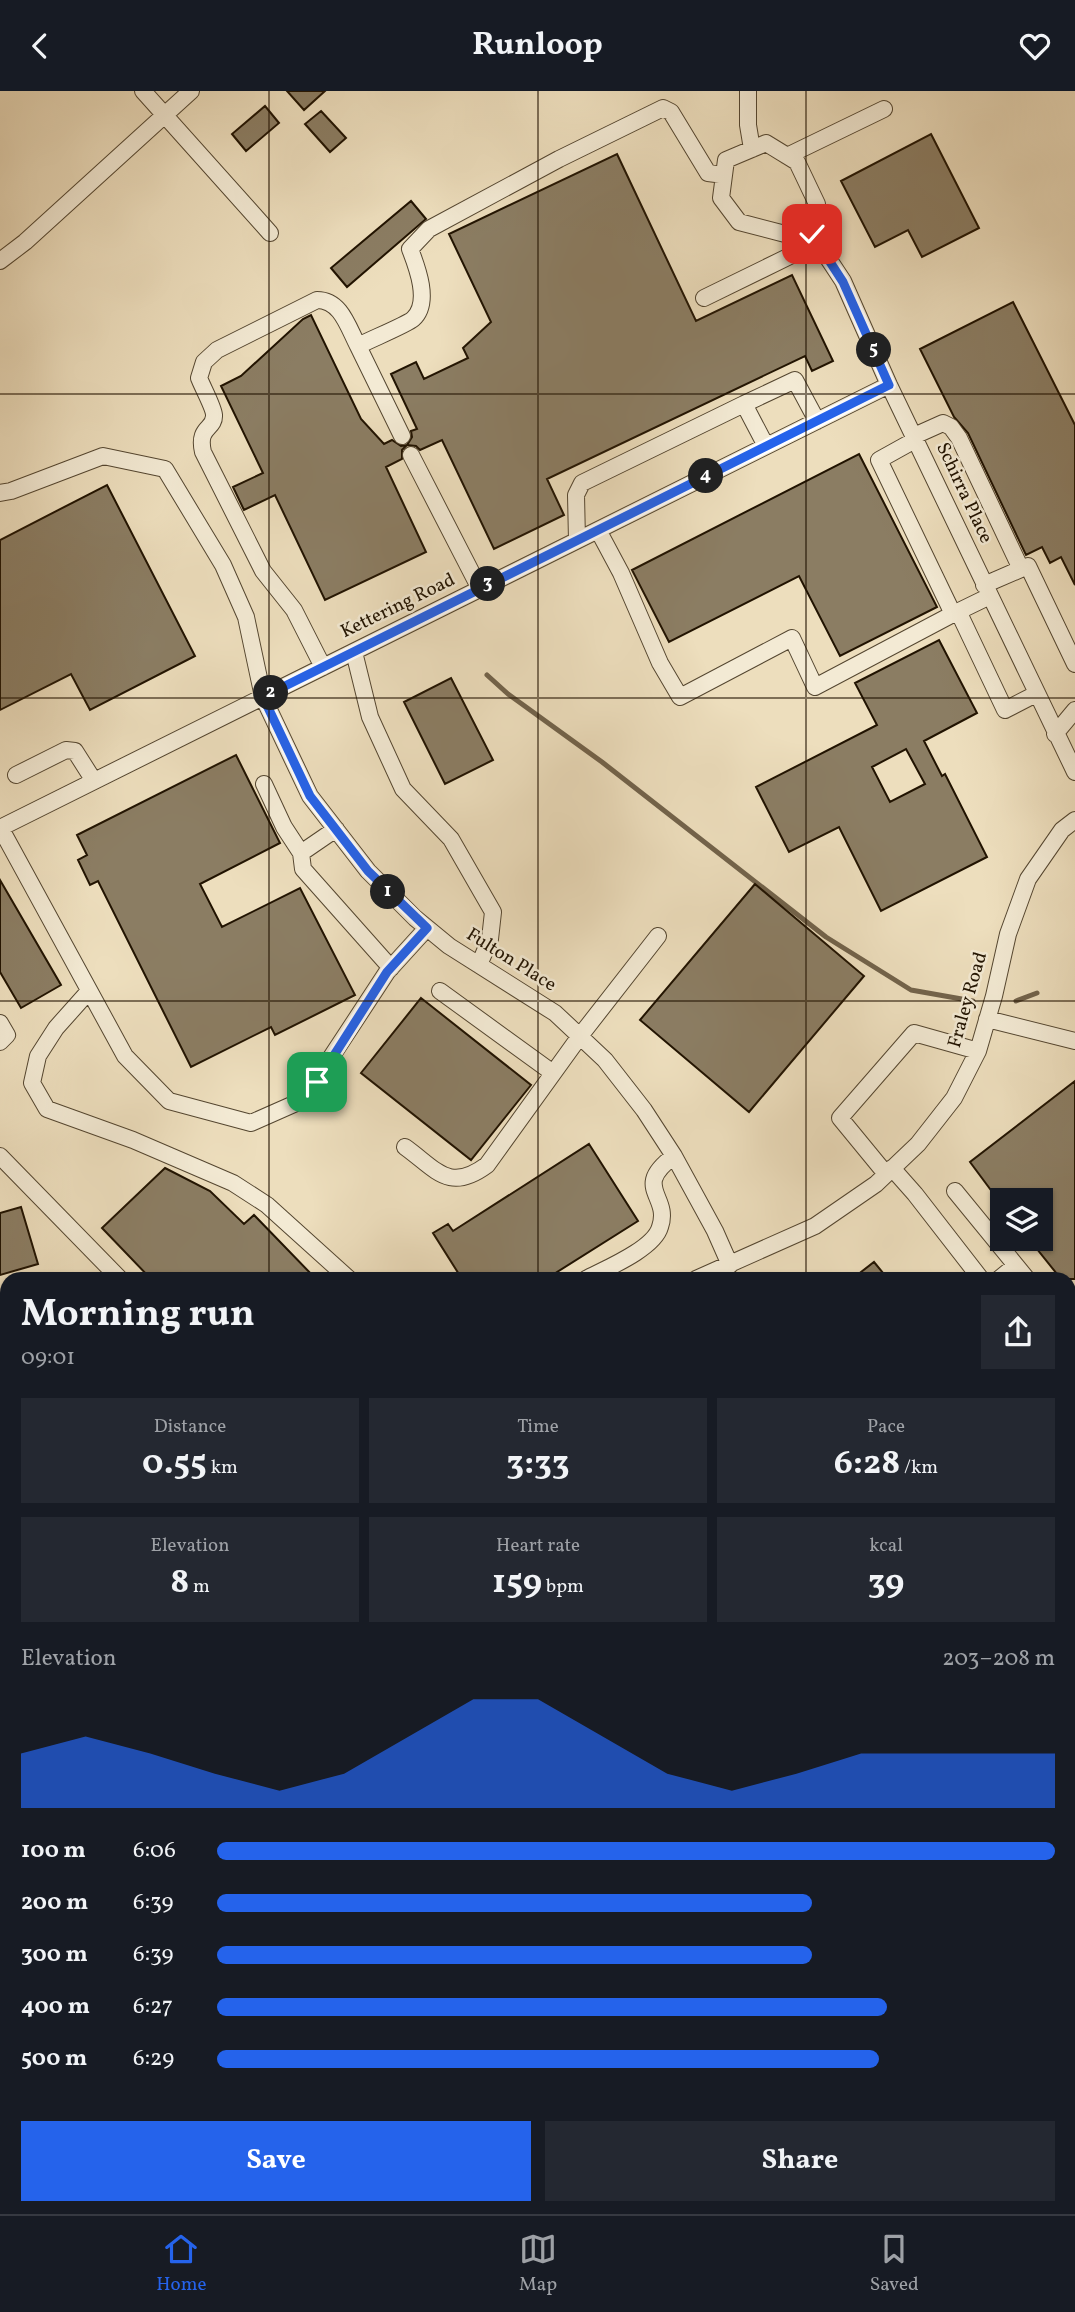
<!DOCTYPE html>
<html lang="en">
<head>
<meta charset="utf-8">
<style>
  :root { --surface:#171b24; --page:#242831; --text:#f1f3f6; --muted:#9ea1a6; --line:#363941; --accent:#2563eb }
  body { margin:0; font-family:Vollkorn,serif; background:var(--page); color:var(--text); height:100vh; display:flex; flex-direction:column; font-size:26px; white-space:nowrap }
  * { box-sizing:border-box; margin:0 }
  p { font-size:23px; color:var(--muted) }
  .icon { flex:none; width:38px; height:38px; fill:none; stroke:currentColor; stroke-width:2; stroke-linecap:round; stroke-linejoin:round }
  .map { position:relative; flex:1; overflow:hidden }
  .details { position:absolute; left:0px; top:1181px; width:1076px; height:943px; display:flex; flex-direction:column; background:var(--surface); border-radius:21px 21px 0 0; box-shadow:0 2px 5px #0004 }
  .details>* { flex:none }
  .fabs { position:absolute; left:990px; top:1097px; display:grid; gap:14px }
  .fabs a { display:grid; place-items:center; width:63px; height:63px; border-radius:0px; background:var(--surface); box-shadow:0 2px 5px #0004; font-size:35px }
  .pin { position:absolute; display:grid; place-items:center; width:60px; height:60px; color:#fff; margin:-30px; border-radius:14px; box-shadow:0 4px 10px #0006 }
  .km { position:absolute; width:35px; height:35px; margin:-18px; border-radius:50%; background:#222; color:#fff; font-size:19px; line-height:35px; text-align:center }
  .round { display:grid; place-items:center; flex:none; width:74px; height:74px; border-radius:0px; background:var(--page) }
  .summary { display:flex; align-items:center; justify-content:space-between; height:119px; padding:0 21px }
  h1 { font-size:38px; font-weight:700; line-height:52px }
  .stats { display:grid; grid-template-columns:repeat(3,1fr); gap:10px; height:119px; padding:7px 21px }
  .stats div { display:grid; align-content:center; border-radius:0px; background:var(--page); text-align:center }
  .stats b { font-size:35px; font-weight:700 }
  .stats small { font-size:19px; font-weight:400 }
  .stats p { font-size:19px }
  .chart { height:196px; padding:14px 21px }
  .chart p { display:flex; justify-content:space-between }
  .chart svg { width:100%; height:126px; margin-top:7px; fill:var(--accent); opacity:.7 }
  .action { display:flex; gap:14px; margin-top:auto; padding:14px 21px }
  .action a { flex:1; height:80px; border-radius:0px; background:var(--accent); color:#fff; font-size:28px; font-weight:700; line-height:80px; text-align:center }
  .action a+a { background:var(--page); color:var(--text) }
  ul { padding:0 21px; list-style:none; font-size:23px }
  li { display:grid; grid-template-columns:112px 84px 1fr; align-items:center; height:52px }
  li i { height:18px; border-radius:9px; background:var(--accent) }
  header { display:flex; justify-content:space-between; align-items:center; height:91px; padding:0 21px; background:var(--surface); font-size:32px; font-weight:700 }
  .menu { display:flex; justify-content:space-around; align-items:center; height:98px; border-top:2px solid var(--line); background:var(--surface); font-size:19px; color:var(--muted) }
  .menu a { display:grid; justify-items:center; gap:4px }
  .menu .on { color:var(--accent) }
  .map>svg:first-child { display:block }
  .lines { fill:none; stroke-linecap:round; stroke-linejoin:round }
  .stream { stroke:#72634b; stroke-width:5 }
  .building { fill:#8b7d63; stroke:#211301; stroke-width:2; fill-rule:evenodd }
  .minor-casing { stroke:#544630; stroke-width:18 }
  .major-casing { stroke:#211301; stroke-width:22 }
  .minor { stroke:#f3ead4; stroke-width:16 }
  .major { stroke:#eddebd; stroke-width:19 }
  .route-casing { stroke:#fff; stroke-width:14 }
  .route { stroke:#2563eb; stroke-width:9 }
  .grid { fill:none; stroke:#211301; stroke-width:2; stroke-opacity:0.55 }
  .labels { text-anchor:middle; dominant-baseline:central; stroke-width:5; stroke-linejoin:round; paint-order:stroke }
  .street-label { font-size:19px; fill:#211301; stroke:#f3ead4 }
</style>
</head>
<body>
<header><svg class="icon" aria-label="back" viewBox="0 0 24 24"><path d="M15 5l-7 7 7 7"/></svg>Runloop<svg class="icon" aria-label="heart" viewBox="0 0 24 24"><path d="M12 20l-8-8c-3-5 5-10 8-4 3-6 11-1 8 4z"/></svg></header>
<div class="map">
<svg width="1075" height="2123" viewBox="0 0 1075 2123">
  <rect width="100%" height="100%" fill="#eddebd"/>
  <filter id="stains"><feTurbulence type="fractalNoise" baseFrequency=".00286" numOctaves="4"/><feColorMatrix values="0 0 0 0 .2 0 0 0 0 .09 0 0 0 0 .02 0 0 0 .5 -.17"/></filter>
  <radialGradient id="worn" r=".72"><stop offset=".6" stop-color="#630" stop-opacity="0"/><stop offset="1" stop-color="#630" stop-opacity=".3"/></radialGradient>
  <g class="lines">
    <!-- stream -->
    <path class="stream" d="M487,584L508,603L602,671L826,846L911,899L973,910
      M1016,910L1037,902"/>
  </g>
  <!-- building -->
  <path class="building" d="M287,0H325L304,19Z
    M265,15L279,32L246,60L232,43Z
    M321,20L346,47L330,61L305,33Z
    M931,43L979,137L922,166L908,139L875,156L841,90Z
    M617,63L696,230L792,184L833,270L812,280L805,265L547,388L564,424L494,458L442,349L420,359L416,355L407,354L402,359V368L386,376L426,461L325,509L275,404L244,419L233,396L263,382L221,295L241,285L303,228L311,224L361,328L384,353L392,349L401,355L407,354L412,346L411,340L417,338L391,283L416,271L424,288L468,267L463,257L491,231L449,143Z
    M411,110L426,128L347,196L331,177Z
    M1013,211L1075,334V494L1061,466L1050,472L1042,456L1026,464L968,342L954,326L920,258Z
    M859,363L937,516L840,565L799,485L669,551L632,479Z
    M107,394L195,565L90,619L71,583L0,619V449Z
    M939,549L977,622L924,650L942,685L945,683L987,766L881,820L839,736L789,761L756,696L877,634L855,592ZM906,658L925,693L890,711L872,676Z
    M451,587L493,669L445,693L404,611Z
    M236,664L280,752L200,793L222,836L300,797L355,904L275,944L271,936L191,976L98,790L90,794L78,769L87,764L77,744Z
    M0,789L61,894L21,917L0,881Z
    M755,793L864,885L749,1021L640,929Z
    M421,907L531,994L471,1069L361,982Z
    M1075,990V1188H1061L1029,1148H1041V1110H999L970,1071Z
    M589,1053L638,1130L546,1188H462L433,1142L448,1133L453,1140Z
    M165,1077L210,1100L244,1133L254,1124L316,1188H151L102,1137Z
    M21,1116L38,1173L0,1184V1122Z
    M874,1171L888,1188H852Z"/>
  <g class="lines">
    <!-- minor casing -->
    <g class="minor-casing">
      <path id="minor" d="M143,0L270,142
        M748,0V34L752,58
        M766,52L797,71L817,113L812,143L789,144L739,131L721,107L726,69Z
        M787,65L884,18
        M0,170L25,151L191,0
        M704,207L796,162L812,143L843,190L889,294L1075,681
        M744,313L795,289L817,330
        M402,345L358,255C369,249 406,234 413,228C431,212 417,176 410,158L429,138L559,68L663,17L671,21L708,82L724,84
        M914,345L943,332L951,336L959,347L1021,478
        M915,349L879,369L953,523L990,505
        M411,364L480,498
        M0,402L11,400L103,365L165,378L223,474L246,526L263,606L310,705L368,780L415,827L449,855L555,922L605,969L644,1019L674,1065L715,1140L730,1174
        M598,439L621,482L660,572L680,606L792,547L815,596L953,523
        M577,449L576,404L582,392L744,313L766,355
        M984,494L1028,475L1075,573
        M958,520L1005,619L1036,603
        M354,561L370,626L403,698L451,748L493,821L490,848L479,874
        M323,576L294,519L263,480L203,361C197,335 215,339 214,324C214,317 202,295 199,287L204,271L217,259L317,209C341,209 348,236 358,255
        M1055,643L1075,619
        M16,684L66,659L75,660L94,690
        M264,693L284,736L301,762
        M0,736L125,965L169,1010L251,1032L303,1009L387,881L427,837
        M0,737L889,294
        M336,738L301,762L303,778L391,877
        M89,900L56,937L38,965L32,992L47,1018L133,1049L233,1092L267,1114L349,1188
        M440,900L553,982
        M987,928L1075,950
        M0,932L7,944L0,951
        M405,1056C437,1079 449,1102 487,1074L580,945L658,845
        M0,1065L120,1188
        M892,1077L915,1103L981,1188
        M886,1083L840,1027L914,942L978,960
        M955,1100L1027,1188
        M586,1188C605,1178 654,1158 660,1136C671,1104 631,1097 674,1065
        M696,1188L815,1135L876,1093L918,1053L954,1007L978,960L994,905L1008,843L1028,788L1062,739L1075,729
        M999,1188L1015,1175
        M1069,1238L1075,1244
        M0,1472L7,1482
        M0,1536L7,1532
        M7,1847L4,1850L7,1853
        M1069,1890L1075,1895
        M0,1900L7,1893
        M0,2007L7,2008
        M1069,2111L1075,2115
        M536,2118L551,2123L557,2118
        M366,2123L374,2118
        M683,2123L690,2118
        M1026,2123L1034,2118"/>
    </g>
    <!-- major casing -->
    <g class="major-casing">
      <path id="major" d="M0,1751L7,1758
        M348,2118L354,2123"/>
    </g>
    <!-- minor -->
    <use href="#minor" class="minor"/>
    <!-- major -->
    <use href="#major" class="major"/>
  </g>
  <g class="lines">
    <!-- route casing -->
    <g class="route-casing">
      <path id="route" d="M317,991L387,881L427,837L368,780L310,705L263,606L889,294L843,191L812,143"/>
    </g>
    <!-- route -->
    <use href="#route" class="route"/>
  </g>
  <!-- grid -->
  <path class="grid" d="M269,0V1188M538,0V1188M806,0V1188M0,303H1075M0,607H1075M0,910H1075M0,1213H7M1069,1213H1075M0,1516H7M1069,1516H1075M0,1820H7M1069,1820H1075M269,2118V2123M538,2118V2123M806,2118V2123"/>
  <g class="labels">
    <!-- street labels -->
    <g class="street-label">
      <text transform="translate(964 402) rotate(65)">Schirra Place</text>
      <text transform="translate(398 515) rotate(-26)">Kettering Road</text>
      <text transform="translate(511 869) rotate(32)">Fulton Place</text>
      <text transform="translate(968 909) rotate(-74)">Fraley Road</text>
    </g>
  </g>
  <rect width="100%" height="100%" filter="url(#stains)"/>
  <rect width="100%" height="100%" fill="url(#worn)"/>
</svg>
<div class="fabs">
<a><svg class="icon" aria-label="layers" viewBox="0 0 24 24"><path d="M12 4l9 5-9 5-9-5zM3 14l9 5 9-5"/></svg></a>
</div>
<div class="pin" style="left:317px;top:991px;background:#1e9e55"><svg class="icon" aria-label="arrive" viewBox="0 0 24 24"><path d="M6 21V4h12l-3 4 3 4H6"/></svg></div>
<div class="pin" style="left:812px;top:143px;background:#d93025"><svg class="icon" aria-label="check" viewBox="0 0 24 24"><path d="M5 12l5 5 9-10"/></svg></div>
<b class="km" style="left:388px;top:801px">1</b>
<b class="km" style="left:271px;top:602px">2</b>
<b class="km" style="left:488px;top:493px">3</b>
<b class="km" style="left:706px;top:385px">4</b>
<b class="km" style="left:874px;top:259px">5</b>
<section class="details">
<div class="summary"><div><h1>Morning run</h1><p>09:01</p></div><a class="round"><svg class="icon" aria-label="share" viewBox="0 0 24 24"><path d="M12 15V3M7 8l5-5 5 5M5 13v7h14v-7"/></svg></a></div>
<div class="stats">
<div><p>Distance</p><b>0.55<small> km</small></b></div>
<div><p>Time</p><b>3:33</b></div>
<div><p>Pace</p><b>6:28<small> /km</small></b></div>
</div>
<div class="stats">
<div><p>Elevation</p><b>8<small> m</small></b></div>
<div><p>Heart rate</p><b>159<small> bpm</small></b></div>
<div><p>kcal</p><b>39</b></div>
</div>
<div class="chart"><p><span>Elevation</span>203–208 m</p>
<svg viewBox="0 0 160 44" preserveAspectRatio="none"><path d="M0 44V25L10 19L20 25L30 32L40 38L50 32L60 19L70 6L80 6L90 19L100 32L110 38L120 32L130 25L140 25L150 25L160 25V44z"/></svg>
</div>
<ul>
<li><b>100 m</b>6:06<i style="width:100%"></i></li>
<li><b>200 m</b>6:39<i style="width:71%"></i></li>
<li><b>300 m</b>6:39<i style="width:71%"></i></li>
<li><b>400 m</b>6:27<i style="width:80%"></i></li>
<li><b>500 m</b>6:29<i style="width:79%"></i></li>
</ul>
<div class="action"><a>Save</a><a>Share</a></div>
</section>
</div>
<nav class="menu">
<a class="on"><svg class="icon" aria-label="home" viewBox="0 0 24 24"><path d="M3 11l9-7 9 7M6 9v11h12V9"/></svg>Home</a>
<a><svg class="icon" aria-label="map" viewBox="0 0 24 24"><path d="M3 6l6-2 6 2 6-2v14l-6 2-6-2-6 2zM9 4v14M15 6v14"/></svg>Map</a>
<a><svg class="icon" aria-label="saved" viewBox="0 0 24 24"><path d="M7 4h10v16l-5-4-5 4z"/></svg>Saved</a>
</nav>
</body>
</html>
